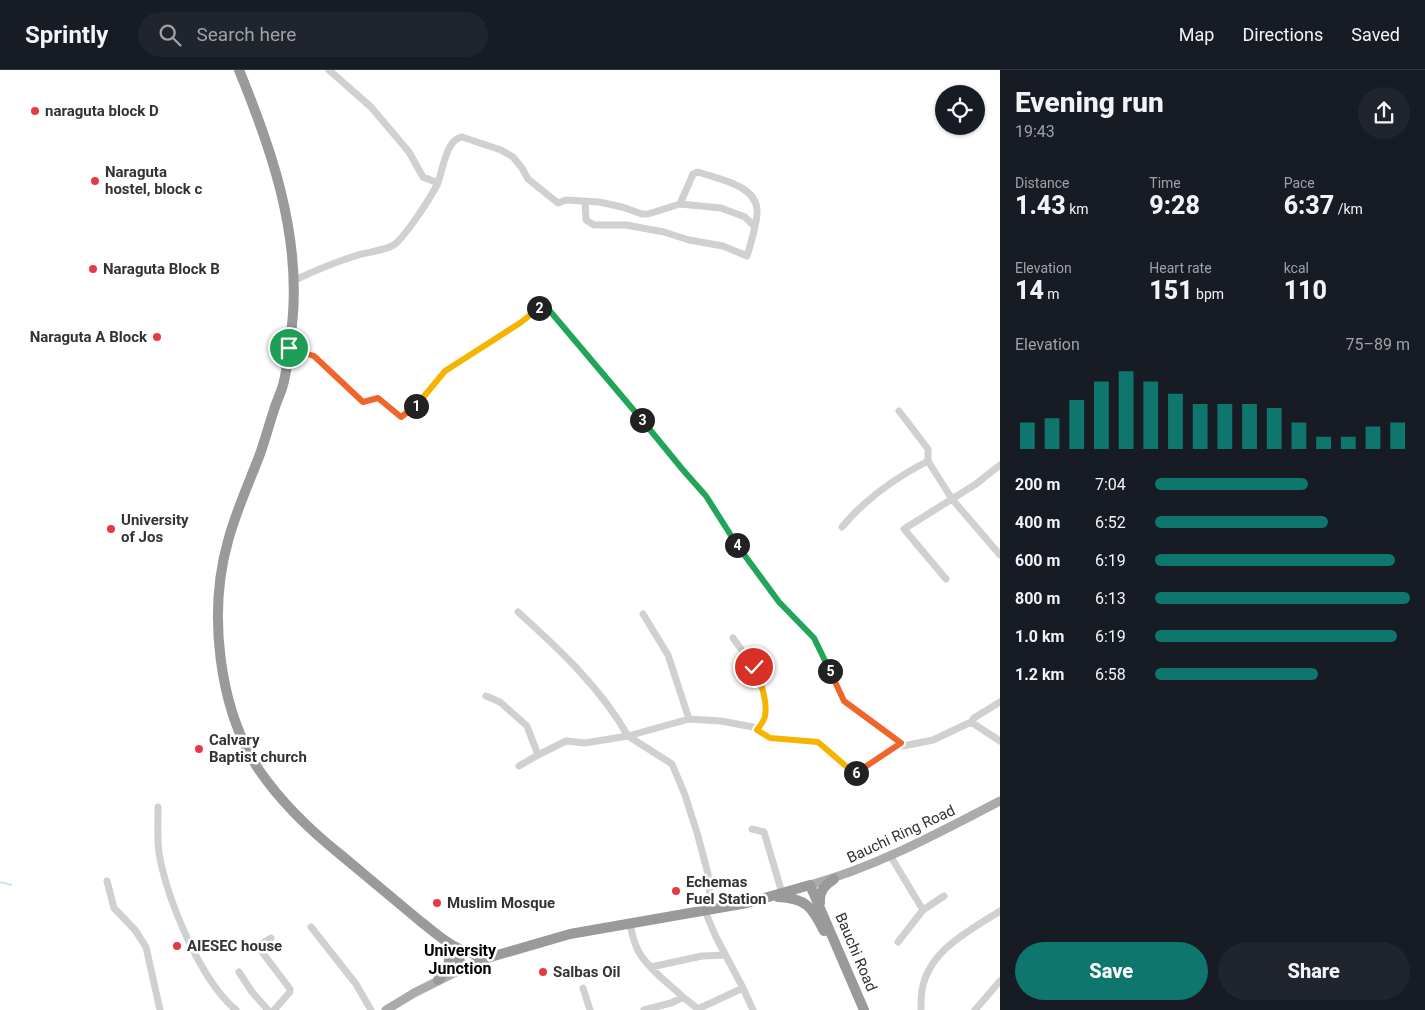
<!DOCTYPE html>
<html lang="en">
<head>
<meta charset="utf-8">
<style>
  :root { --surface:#171b24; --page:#20242c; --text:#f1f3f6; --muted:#9ea1a6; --line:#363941; --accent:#0f766e }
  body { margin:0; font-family:Roboto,sans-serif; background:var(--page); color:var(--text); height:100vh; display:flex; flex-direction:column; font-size:19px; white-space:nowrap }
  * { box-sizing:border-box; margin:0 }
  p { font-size:16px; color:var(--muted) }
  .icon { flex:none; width:28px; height:28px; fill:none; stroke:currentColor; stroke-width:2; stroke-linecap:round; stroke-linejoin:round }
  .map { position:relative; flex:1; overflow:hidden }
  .side { display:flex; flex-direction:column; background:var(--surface); width:425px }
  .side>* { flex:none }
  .buttons { position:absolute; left:935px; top:15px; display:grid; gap:10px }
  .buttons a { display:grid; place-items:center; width:50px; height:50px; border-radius:50%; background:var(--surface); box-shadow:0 1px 4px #0004; font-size:25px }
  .pin { position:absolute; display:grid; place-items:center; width:42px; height:42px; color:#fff; margin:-21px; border:2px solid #fff; border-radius:50%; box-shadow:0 1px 5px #0007 }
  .km { position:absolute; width:25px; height:25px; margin:-12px; border-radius:50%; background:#222; color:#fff; font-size:14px; line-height:25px; text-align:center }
  .round { display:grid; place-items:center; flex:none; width:52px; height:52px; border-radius:26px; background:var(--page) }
  .head { display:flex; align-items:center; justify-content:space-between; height:85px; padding:0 15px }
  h1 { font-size:28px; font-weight:800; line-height:38px }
  .metrics { display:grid; grid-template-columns:repeat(3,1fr); gap:8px; height:85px; padding:5px 15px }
  .metrics div { display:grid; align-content:center }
  .metrics b { font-size:25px; font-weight:800 }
  .metrics small { font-size:14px; font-weight:400 }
  .metrics p { font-size:14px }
  .chart { height:140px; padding:10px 15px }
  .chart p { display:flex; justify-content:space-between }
  .chart svg { width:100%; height:90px; margin-top:5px; stroke:var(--accent); stroke-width:6 }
  .primary-button { display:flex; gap:10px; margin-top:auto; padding:10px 15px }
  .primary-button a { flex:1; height:58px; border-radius:30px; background:var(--accent); color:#fff; font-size:20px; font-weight:800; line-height:58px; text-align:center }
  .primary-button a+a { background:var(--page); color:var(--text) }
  ul { padding:0 15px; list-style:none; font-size:16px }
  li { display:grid; grid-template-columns:80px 60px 1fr; align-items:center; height:38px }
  li i { height:12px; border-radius:6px; background:var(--accent) }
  header { display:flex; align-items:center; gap:30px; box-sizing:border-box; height:70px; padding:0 25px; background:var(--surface); border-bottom:1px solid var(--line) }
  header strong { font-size:24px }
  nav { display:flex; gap:28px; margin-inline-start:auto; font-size:18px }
  .search { width:350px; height:45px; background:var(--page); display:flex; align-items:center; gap:12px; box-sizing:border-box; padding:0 18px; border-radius:28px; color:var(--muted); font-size:19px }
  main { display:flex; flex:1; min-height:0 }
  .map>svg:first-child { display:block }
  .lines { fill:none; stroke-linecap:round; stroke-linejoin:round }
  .stream { stroke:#cfe2ee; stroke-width:2 }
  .minor { stroke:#d0d0d0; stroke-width:7 }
  .major { stroke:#ababab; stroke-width:9 }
  .highway { stroke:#9a9a9a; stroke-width:10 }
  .split-1-casing { stroke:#fff; stroke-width:10 }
  .split-2-casing { stroke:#fff; stroke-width:10 }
  .split-3-casing { stroke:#fff; stroke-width:10 }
  .split-4-casing { stroke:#fff; stroke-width:10 }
  .split-5-casing { stroke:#fff; stroke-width:10 }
  .split-6-casing { stroke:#fff; stroke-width:10 }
  .split-7-casing { stroke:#fff; stroke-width:10 }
  .split-1 { stroke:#f0652b; stroke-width:6 }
  .split-2 { stroke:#f5b400; stroke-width:6 }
  .split-3 { stroke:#22a559; stroke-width:6 }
  .split-4 { stroke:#22a559; stroke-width:6 }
  .split-5 { stroke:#22a559; stroke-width:6 }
  .split-6 { stroke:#f0652b; stroke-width:6 }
  .split-7 { stroke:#f5b400; stroke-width:6 }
  .poi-dot { fill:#e63946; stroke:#fff; stroke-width:2 }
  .labels { text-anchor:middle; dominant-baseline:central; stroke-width:5; stroke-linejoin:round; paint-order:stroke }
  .poi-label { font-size:15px; font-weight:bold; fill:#333; stroke:#fff; text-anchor:start }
  .street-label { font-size:15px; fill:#333; stroke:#fff }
  .neighbourhood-label { font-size:16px; font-weight:bold; fill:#000; stroke:#fff }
</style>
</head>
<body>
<header>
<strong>Sprintly</strong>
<div class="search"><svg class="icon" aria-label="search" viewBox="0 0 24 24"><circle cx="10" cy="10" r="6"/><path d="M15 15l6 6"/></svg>Search here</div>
<nav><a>Map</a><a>Directions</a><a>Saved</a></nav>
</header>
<main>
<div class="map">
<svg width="1000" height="940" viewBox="0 0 1000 940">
  <rect width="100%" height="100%" fill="#fff"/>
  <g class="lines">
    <!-- stream -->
    <path class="stream" d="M0,812L11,815"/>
    <!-- minor -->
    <path class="minor" d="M329,0L371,37L409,82L423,107L438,113
      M585,132L586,150L594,155H626L664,162L689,170L723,176L747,186C750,176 758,150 757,140C756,115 718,109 698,102L693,104L680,134
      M295,210C316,200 336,192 358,185C368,182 388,180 395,174C407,164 429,130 437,115C443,102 445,70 462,67L501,80L513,87L522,98L528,109L558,133L566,130L599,132L622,137L642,144H648L680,134L721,138L745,147L754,156
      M289,278L314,286L363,332L379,328L401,347L416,336L445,301L520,253L544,234L706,426L743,484L779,532L814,567L844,631L901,673L903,676L933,670L971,652L1000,671
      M899,341L928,379V391L952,429L1000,485
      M842,457C866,428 895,408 928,391
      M946,509L904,459L976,414L1000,395
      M518,542C559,579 600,617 628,666L585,673L566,671L538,685L519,696
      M643,544L668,585L689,649L628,666L672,694L685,725L698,766L708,804L711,840
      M486,626L500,632L527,656L538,685
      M689,649L721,651L753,657L757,660L765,647L763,619L754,597L733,568
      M971,652L974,648L1000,632
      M757,660L770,668L817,672L855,704L901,673
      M158,737C158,752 157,768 159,783C167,829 200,910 236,940
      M752,759L764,762L782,823
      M891,787L923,840L898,872
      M107,811L114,838L135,860L146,877L160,940
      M923,840L944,826
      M705,841L716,867L743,918
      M630,854C632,864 634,875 640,884C651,901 669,914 683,927
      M311,857L356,914L371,940
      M271,868L261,874L259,878L290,919V922L274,940
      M651,897L702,886L725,885
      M239,902L252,922L268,940
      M583,918L590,940
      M644,940L671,933L683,927L698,939L743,918L753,940
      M921,940C921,934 921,926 922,920C929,880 969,861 1000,841
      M975,940L1000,911"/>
    <!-- major -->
    <path class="major" d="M810,815C878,796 938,763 1000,731
      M386,940L414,923L464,898"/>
    <!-- highway -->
    <path class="highway" d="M239,0C271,78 299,159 293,244C291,266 289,289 284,311C282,321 277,330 274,340C269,355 265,370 260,384C249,413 236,441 228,471C208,542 218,637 259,700C281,732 311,761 341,785C367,807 394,829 420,851C432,860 444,872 458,878C467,883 477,885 487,888
      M778,827C806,828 812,837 824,861
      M820,833C819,821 825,815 834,809
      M449,874L464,898L487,888L570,864L747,833L810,815L864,940
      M438,910L448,899L450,878"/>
  </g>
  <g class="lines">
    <!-- split-1 casing -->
    <g class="split-1-casing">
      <path id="split-1" d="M289,278L314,286L363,332L378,328L401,347L416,336"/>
    </g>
    <!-- split-2 casing -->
    <g class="split-2-casing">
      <path id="split-2" d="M416,336L445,301L520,253L539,238"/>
    </g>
    <!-- split-3 casing -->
    <g class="split-3-casing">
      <path id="split-3" d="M539,238L544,234L642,350"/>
    </g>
    <!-- split-4 casing -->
    <g class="split-4-casing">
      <path id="split-4" d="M642,350L683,400L706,426L737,475"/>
    </g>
    <!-- split-5 casing -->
    <g class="split-5-casing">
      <path id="split-5" d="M737,475L779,532L814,568L830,601"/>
    </g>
    <!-- split-6 casing -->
    <g class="split-6-casing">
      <path id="split-6" d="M830,601L844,631L901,673L856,703"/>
    </g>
    <!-- split-7 casing -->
    <g class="split-7-casing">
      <path id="split-7" d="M754,597C760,612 768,629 765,646C764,651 760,656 757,660L770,668L818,672L855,704L856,703"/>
    </g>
    <!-- split-1 -->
    <use href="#split-1" class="split-1"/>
    <!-- split-2 -->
    <use href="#split-2" class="split-2"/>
    <!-- split-3 -->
    <use href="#split-3" class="split-3"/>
    <!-- split-4 -->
    <use href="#split-4" class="split-4"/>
    <!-- split-5 -->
    <use href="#split-5" class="split-5"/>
    <!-- split-6 -->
    <use href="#split-6" class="split-6"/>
    <!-- split-7 -->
    <use href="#split-7" class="split-7"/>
  </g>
  <!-- markers -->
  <g class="poi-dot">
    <circle cx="35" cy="41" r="5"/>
    <circle cx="95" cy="111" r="5"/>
    <circle cx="93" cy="199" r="5"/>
    <circle cx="157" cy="267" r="5"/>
    <circle cx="111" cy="459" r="5"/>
    <circle cx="199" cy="679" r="5"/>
    <circle cx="676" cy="821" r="5"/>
    <circle cx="437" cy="833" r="5"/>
    <circle cx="177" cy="876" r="5"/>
    <circle cx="543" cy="902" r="5"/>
  </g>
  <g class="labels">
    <!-- poi labels -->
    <g class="poi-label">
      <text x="45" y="41">naraguta block D</text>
      <text x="105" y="102">Naraguta<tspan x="105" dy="17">hostel, block c</tspan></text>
      <text x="103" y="199">Naraguta Block B</text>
      <text x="147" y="267" text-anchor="end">Naraguta A Block</text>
      <text x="121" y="450">University<tspan x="121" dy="17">of Jos</tspan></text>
      <text x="209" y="670">Calvary<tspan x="209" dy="17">Baptist church</tspan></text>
      <text x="686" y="812">Echemas<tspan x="686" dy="17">Fuel Station</tspan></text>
      <text x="447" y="833">Muslim Mosque</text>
      <text x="187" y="876">AIESEC house</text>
      <text x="553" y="902">Salbas Oil</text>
    </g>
    <!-- street labels -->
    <g class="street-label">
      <text transform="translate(901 764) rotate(-25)">Bauchi Ring Road</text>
      <text transform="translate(856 882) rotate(67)">Bauchi Road</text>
    </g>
    <!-- neighbourhood labels -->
    <g class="neighbourhood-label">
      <text x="460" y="880">University<tspan x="460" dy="18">Junction</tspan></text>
    </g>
  </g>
</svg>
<div class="buttons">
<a><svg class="icon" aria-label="locate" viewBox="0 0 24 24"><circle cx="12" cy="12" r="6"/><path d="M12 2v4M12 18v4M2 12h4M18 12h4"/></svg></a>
</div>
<div class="pin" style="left:289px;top:278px;background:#1e9e55"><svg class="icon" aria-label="arrive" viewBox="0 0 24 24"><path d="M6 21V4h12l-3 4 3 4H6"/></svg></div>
<div class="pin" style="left:754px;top:597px;background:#d93025"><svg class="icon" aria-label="check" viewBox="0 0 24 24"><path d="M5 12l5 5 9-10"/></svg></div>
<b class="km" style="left:416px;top:336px">1</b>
<b class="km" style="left:539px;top:238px">2</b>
<b class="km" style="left:642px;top:350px">3</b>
<b class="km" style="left:737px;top:475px">4</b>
<b class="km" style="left:830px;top:601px">5</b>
<b class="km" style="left:856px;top:703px">6</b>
</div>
<section class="side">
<div class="head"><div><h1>Evening run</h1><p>19:43</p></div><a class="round"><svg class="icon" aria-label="share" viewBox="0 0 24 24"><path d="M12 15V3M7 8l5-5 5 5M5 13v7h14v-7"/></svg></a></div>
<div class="metrics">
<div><p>Distance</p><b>1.43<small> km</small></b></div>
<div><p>Time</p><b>9:28</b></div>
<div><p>Pace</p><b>6:37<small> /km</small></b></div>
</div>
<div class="metrics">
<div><p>Elevation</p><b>14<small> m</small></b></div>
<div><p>Heart rate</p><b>151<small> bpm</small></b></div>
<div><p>kcal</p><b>110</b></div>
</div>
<div class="chart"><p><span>Elevation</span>75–89 m</p>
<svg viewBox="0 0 160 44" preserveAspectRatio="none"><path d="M5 44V31M15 44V29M25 44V20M35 44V11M45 44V6M55 44V11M65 44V17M75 44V22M85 44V22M95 44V22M105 44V24M115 44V31M125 44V38M135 44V38M145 44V33M155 44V31"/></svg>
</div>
<ul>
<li><b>200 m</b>7:04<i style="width:60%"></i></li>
<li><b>400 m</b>6:52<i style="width:68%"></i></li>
<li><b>600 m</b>6:19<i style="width:94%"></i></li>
<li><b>800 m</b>6:13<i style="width:100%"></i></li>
<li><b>1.0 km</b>6:19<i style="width:95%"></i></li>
<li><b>1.2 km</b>6:58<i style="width:64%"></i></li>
</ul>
<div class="primary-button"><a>Save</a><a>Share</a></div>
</section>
</main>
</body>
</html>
